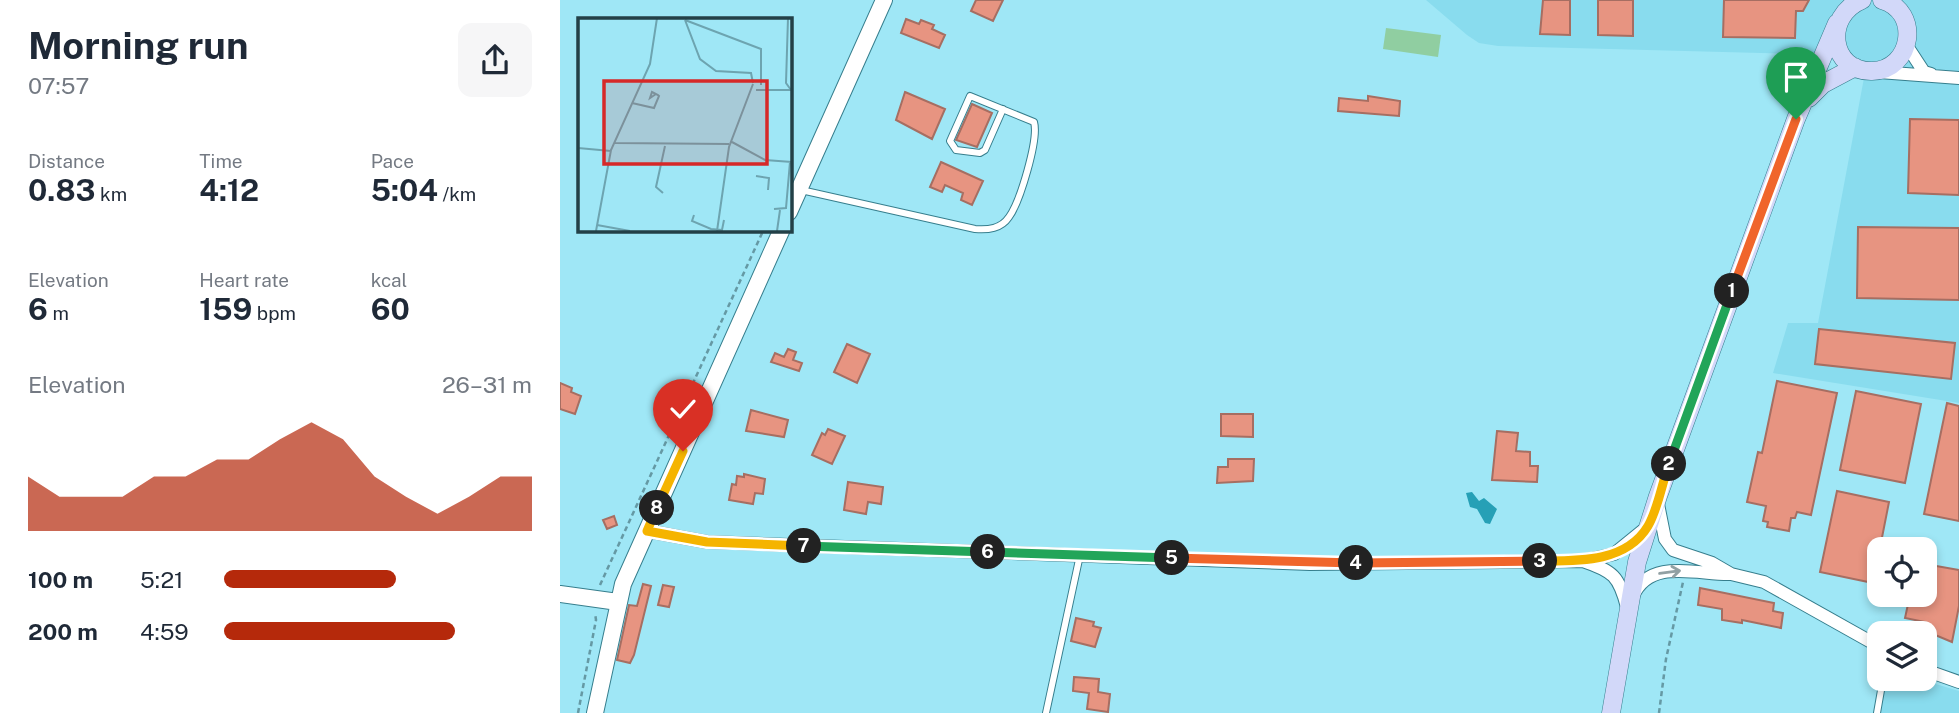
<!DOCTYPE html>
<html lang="en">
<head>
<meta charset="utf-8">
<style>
  :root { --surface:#fff; --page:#f6f6f7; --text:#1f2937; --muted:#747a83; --accent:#b5290b }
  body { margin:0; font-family:"Public Sans",sans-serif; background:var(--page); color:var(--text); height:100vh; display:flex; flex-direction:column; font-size:26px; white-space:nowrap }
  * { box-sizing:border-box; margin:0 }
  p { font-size:23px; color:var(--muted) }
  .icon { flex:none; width:38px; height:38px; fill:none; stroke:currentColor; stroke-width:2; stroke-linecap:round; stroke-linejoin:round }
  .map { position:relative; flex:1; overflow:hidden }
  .drawer { display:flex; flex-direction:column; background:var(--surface); width:560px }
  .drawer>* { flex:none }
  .buttons { position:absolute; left:1307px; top:537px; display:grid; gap:14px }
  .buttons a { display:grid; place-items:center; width:70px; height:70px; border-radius:14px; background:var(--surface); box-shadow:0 4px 10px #0003; font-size:35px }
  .pin { position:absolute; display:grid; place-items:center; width:60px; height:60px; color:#fff; margin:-72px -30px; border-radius:50% 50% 50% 0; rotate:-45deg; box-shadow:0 0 7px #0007 }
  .pin .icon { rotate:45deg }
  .km { position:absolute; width:35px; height:35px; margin:-18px; border-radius:50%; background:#222; color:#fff; font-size:19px; line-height:35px; text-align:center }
  .round { display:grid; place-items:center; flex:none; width:74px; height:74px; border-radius:14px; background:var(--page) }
  .summary { display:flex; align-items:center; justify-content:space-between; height:119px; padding:0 28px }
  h1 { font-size:38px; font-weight:700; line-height:52px }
  .stats { display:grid; grid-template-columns:repeat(3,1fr); gap:10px; height:119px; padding:7px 28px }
  .stats div { display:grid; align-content:center }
  .stats b { font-size:30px; font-weight:700 }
  .stats small { font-size:19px; font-weight:400 }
  .stats p { font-size:19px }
  .chart { height:196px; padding:14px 28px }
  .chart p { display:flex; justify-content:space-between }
  .chart svg { width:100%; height:126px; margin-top:7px; fill:var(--accent); opacity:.7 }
  ul { padding:0 28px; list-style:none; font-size:23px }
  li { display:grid; grid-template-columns:112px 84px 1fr; align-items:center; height:52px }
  li i { height:18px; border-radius:9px; background:var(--accent) }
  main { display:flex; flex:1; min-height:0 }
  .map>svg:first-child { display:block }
  .built { fill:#89dcee }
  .green { fill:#90cea1 }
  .water { fill:#26a0b6 }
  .building { fill:#e79481; stroke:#a66e62; stroke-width:2 }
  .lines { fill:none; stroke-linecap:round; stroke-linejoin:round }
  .service-casing { stroke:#367e8d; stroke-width:8 }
  .minor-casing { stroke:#367e8d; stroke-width:14 }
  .tertiary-casing { stroke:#367e8d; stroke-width:18 }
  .secondary-casing { stroke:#367e8d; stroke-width:19 }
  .path { stroke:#6599a4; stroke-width:2.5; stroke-dasharray:5 3.5; stroke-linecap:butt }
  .service { stroke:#fff; stroke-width:6 }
  .minor { stroke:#fff; stroke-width:12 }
  .tertiary { stroke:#fff; stroke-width:16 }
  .secondary { stroke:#d2d8f9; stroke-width:18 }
  .oneway { stroke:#91a0a3 }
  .split-1-casing { stroke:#fff; stroke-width:14 }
  .split-2-casing { stroke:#fff; stroke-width:14 }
  .split-3-casing { stroke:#fff; stroke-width:14 }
  .split-4-casing { stroke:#fff; stroke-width:14 }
  .split-5-casing { stroke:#fff; stroke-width:14 }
  .split-6-casing { stroke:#fff; stroke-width:14 }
  .split-7-casing { stroke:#fff; stroke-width:14 }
  .split-8-casing { stroke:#fff; stroke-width:14 }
  .split-9-casing { stroke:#fff; stroke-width:14 }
  .split-1 { stroke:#f0652b; stroke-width:9 }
  .split-2 { stroke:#22a559; stroke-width:9 }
  .split-3 { stroke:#f5b400; stroke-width:9 }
  .split-4 { stroke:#f0652b; stroke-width:9 }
  .split-5 { stroke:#f0652b; stroke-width:9 }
  .split-6 { stroke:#22a559; stroke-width:9 }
  .split-7 { stroke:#22a559; stroke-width:9 }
  .split-8 { stroke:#f5b400; stroke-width:9 }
  .split-9 { stroke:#f5b400; stroke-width:9 }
  .inset-road { fill:none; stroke:#6da4b0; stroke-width:2 }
  .view { fill:#d62828; fill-opacity:0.15; stroke:#d62828; stroke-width:3.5 }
  .inset-edge { fill:none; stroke:#234047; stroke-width:3.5 }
</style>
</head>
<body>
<main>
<section class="drawer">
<div class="summary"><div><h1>Morning run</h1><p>07:57</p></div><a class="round"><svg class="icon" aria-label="share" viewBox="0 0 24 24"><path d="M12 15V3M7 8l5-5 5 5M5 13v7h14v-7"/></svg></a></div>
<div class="stats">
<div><p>Distance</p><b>0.83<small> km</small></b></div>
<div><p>Time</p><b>4:12</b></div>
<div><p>Pace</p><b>5:04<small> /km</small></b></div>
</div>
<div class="stats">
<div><p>Elevation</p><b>6<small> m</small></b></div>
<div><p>Heart rate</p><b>159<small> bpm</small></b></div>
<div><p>kcal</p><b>60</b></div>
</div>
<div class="chart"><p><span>Elevation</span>26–31 m</p>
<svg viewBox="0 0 160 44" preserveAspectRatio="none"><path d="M0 44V25L10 32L20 32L30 32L40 25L50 25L60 19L70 19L80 12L90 6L100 12L110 25L120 32L130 38L140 32L150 25L160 25V44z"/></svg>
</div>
<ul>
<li><b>100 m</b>5:21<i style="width:56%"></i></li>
<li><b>200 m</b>4:59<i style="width:75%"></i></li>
</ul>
</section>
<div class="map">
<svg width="1399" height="713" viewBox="0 0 1399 713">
  <rect width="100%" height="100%" fill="#9fe7f6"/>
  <!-- built -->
  <path class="built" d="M866,0H1399V403L1213,373L1228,323H1258L1304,78L1272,55L938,46L919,43L907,35Z
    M1320,679H1359L1399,691V713H1314Z"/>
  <!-- green -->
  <path class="green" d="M826,28L881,35L878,57L823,49Z"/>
  <!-- water -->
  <path class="water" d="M912,492L919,501L924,498L937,509L930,524L925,523L917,509L910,507L906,493Z"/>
  <!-- building -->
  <path class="building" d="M416,0H443L433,21L411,11Z
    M983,0H1010V35L980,34Z
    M1038,0H1073V36L1038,35Z
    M1164,0H1249L1243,11H1236L1235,38L1163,37Z
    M346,19L359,24L361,20L374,25L372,29L385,35L379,48L341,33Z
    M345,92L385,109L372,139L336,120Z
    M808,96L840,101L839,116L778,111L779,98L808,101Z
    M412,104L432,113L417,147L396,140Z
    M1350,119L1399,120V195L1348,193Z
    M381,162L423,181L412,205L401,200L403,193L385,185L382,192L370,187Z
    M1298,227L1399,228V300L1297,298Z
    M1259,329L1395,343L1391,379L1255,364Z
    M287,344L310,354L297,383L274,372Z
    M228,349L236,352L233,360L242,363L239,371L211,362L215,353L224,357Z
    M1217,381L1277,393L1251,515L1237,512L1235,518H1231L1229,531L1207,527L1208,522L1203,521L1206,506L1187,502L1198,452L1202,453Z
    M0,383L12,388L11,392L21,396L15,414L0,409Z
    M1296,391L1361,404L1345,483L1280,470Z
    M1387,403L1399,406V521L1364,514Z
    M191,410L228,420L224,437L186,431Z
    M661,414H693V437L661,436Z
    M268,429L285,436L272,464L252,455L262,433L265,435Z
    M937,431L958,433L956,451L970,452V466H978L977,482L932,480Z
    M668,459H694L693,481L657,483L658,467H668Z
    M184,474L205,479L203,494L195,493L193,504L169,500L172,484L176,485L177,476L184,477Z
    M288,482L323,487L321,504L308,502L306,514L284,510Z
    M1277,491L1329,502L1313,583L1260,572Z
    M54,516L57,525L47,529L43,520Z
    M1365,564L1399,570V606L1392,642L1363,630L1365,622L1345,618L1350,595H1365Z
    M83,584L91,586L74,655L70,663L57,660L69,605L77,606Z
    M103,585L114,587L109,607L98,605Z
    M1140,588L1214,603L1213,611L1223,613L1221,628L1182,620V623L1162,620V609L1138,605Z
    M516,618L534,622L533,626L541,628L535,647L511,641Z
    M514,677L539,679L538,692L550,694L548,712L527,709L529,693L513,691Z"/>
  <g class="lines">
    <!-- service casing -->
    <g class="service-casing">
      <path id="service" d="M241,190L415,229C428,230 441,229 449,217C460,202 479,139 474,122L410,96L390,141L396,150L420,153L425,150L443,109
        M486,713L520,555
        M1317,713L1323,679"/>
    </g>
    <!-- minor casing -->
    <g class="minor-casing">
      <path id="minor" d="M1347,46L1364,72L1371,74
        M1319,72L1399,78
        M1098,504L1105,539L1113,550L1152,563L1171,574L1204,582L1320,647
        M87,531L147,542L750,564L1023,561L1054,554L1086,528
        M1023,561C1053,571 1059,576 1067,607
        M1073,596C1090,557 1139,575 1170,574
        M1365,670L1399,682"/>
    </g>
    <!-- tertiary casing -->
    <g class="tertiary-casing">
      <path id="tertiary" d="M229,212L324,0
        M0,594L58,602
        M35,713L63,584L222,229"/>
    </g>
    <!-- secondary casing -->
    <g class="secondary-casing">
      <path id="secondary" d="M1302,0C1263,16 1270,72 1312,71C1353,70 1361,11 1322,0
        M1249,98L1263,84L1295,67
        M1051,713L1077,562L1098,496L1236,119L1277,23"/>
    </g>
    <!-- path -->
    <path class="path" d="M40,585L204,229
      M18,713L36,620L35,613
      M1099,713L1106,659L1123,582"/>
    <!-- service -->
    <use href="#service" class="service"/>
    <!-- minor -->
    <use href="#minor" class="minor"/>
    <!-- tertiary -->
    <use href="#tertiary" class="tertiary"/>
    <!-- secondary -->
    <use href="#secondary" class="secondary"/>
  </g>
  <!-- one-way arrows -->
  <defs><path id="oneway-shaft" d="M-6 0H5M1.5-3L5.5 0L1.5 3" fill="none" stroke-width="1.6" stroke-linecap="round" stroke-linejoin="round" transform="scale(1.75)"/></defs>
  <use class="oneway" href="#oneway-shaft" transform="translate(1110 572) rotate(-8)"/>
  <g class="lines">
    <!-- split-1 casing -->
    <g class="split-1-casing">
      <path id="split-1" d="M1172,291L1236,119"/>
    </g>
    <!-- split-2 casing -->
    <g class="split-2-casing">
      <path id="split-2" d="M1109,464L1172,291"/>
    </g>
    <!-- split-3 casing -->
    <g class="split-3-casing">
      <path id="split-3" d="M980,561C1017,561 1066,563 1088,526C1098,509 1102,483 1109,464"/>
    </g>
    <!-- split-4 casing -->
    <g class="split-4-casing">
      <path id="split-4" d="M796,563L980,561"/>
    </g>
    <!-- split-5 casing -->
    <g class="split-5-casing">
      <path id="split-5" d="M612,558L796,563"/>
    </g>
    <!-- split-6 casing -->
    <g class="split-6-casing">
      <path id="split-6" d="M428,552L612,558"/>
    </g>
    <!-- split-7 casing -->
    <g class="split-7-casing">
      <path id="split-7" d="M244,546L428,552"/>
    </g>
    <!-- split-8 casing -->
    <g class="split-8-casing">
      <path id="split-8" d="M97,508L87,531L147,542L244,546"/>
    </g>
    <!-- split-9 casing -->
    <g class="split-9-casing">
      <path id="split-9" d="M97,508L123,451"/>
    </g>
    <!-- split-1 -->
    <use href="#split-1" class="split-1"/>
    <!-- split-2 -->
    <use href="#split-2" class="split-2"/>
    <!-- split-3 -->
    <use href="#split-3" class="split-3"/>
    <!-- split-4 -->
    <use href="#split-4" class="split-4"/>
    <!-- split-5 -->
    <use href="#split-5" class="split-5"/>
    <!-- split-6 -->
    <use href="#split-6" class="split-6"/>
    <!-- split-7 -->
    <use href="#split-7" class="split-7"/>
    <!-- split-8 -->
    <use href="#split-8" class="split-8"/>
    <!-- split-9 -->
    <use href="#split-9" class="split-9"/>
  </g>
  <!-- overview -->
  <g transform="translate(18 18)">
    <rect width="214" height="214" fill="#9fe7f6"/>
    <path class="inset-road" d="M210,0L208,65L213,72M107,2L183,31V67M107,2L122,41L138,53L173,55L175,65M178,72H213M54,85L76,90L81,78L80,77L74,74L72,80L78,76M154,124L187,142L214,144M37,125L151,126M0,130L33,133M178,158L191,160L190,172M85,175L78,169L87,128M196,191L208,190L212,144M116,197L114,203L133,211L144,212L146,202M19,207L52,213M18,213L33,132L72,46L79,0M139,213L151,129L175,66M199,213L202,192"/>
    <path class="view" d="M26,63H189V146H26Z"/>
    <rect width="214" height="214" class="inset-edge"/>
  </g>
</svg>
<div class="buttons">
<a><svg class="icon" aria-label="locate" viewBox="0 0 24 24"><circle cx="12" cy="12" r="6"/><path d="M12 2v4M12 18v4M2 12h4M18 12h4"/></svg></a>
<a><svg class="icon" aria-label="layers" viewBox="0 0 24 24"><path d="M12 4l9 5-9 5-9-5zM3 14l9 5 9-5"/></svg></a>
</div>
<div class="pin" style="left:1236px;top:119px;background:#1e9e55"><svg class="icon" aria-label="arrive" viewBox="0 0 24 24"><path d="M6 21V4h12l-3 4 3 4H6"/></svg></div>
<div class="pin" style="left:123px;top:451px;background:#d93025"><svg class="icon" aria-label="check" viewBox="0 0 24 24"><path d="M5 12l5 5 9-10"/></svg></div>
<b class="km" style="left:1172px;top:291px">1</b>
<b class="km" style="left:1109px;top:464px">2</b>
<b class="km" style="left:980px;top:561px">3</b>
<b class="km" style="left:796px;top:563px">4</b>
<b class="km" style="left:612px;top:558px">5</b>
<b class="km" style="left:428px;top:552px">6</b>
<b class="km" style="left:244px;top:546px">7</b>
<b class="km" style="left:97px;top:508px">8</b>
</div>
</main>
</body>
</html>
